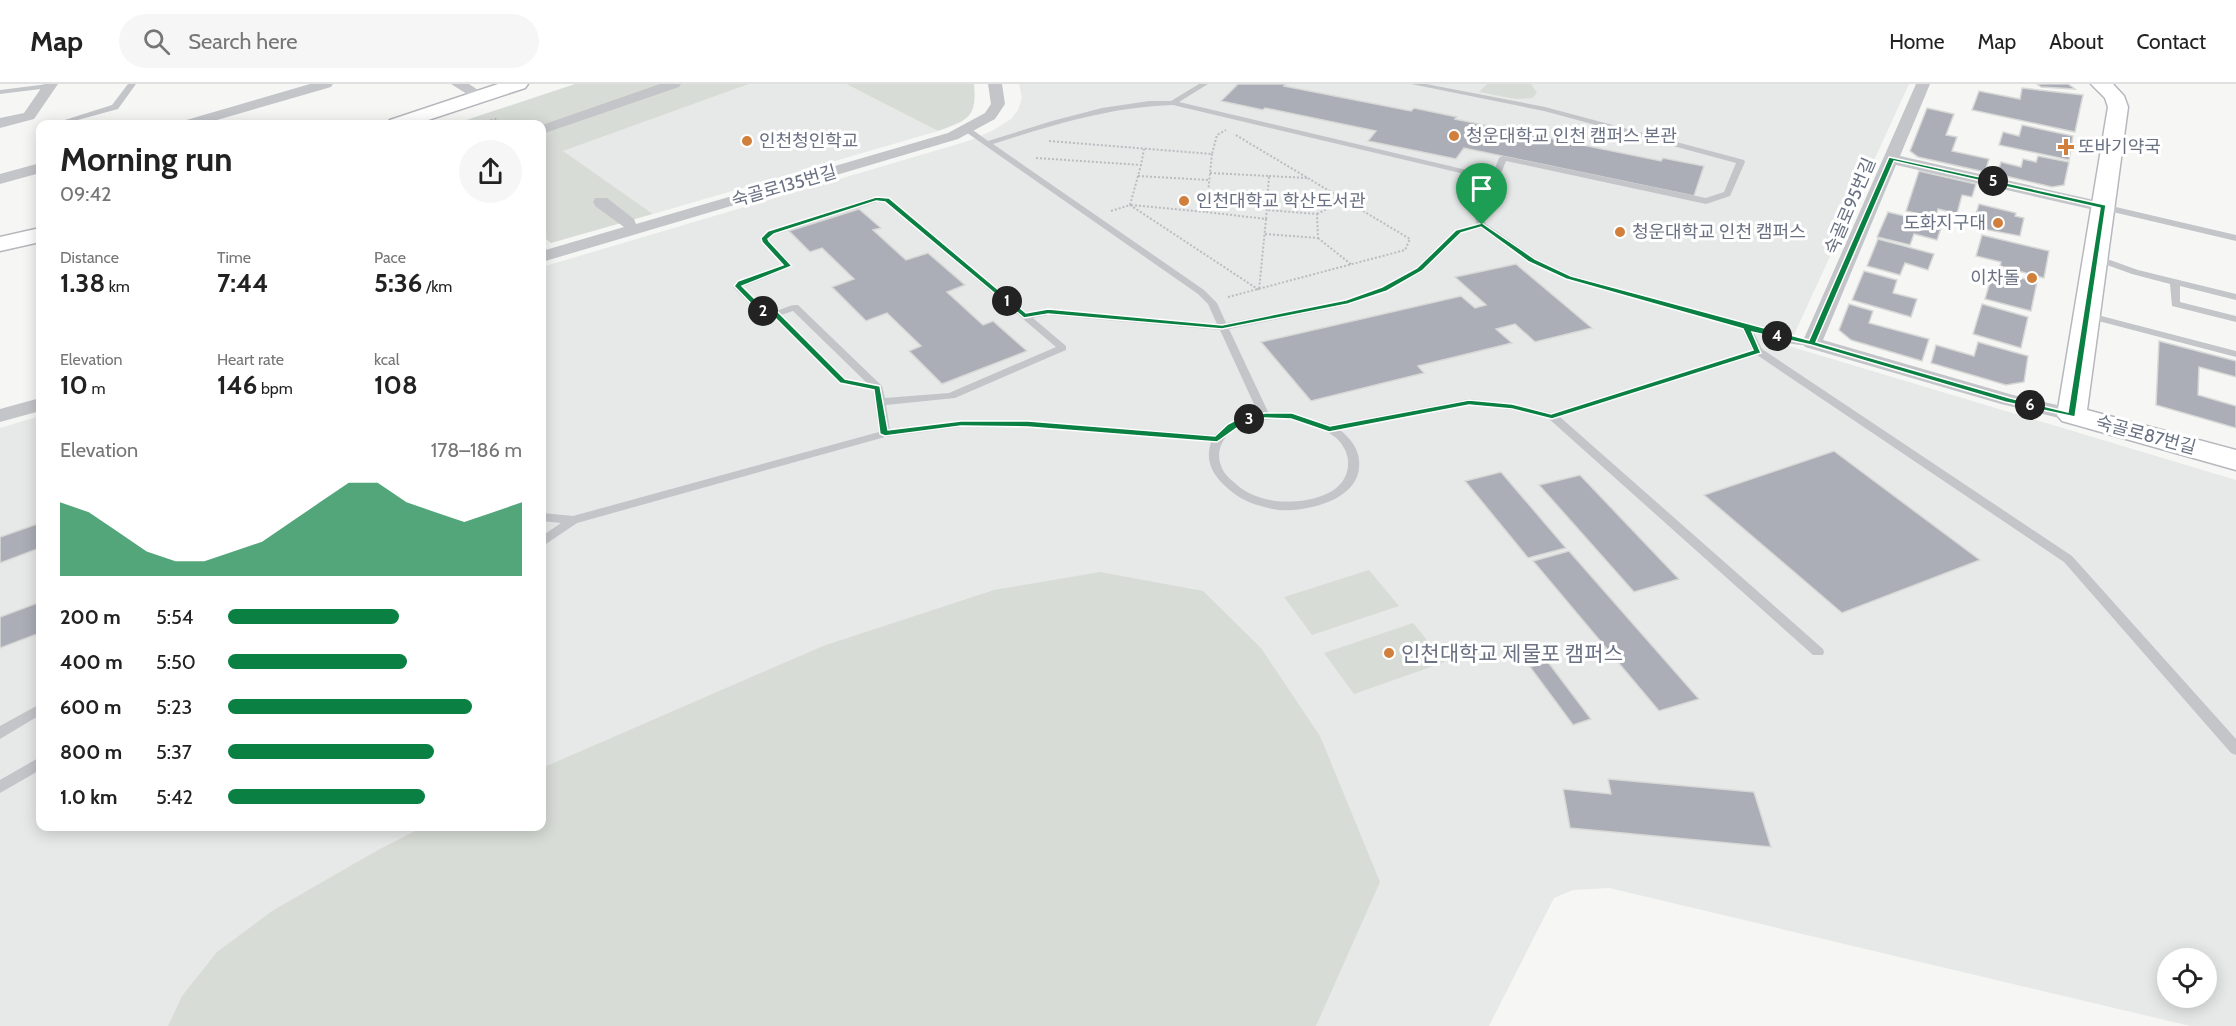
<!DOCTYPE html>
<html lang="en">
<head>
<meta charset="utf-8">
<style>
  :root { --surface:#fff; --page:#f6f6f6; --text:#222; --muted:#767676; --line:#e0e0e0; --accent:#0b8043 }
  body { margin:0; font-family:Cabin,"Noto Sans KR",sans-serif; background:var(--page); color:var(--text); height:100vh; display:flex; flex-direction:column; font-size:22px; white-space:nowrap }
  * { box-sizing:border-box; margin:0 }
  p { font-size:20px; color:var(--muted) }
  .icon { flex:none; width:33px; height:33px; fill:none; stroke:currentColor; stroke-width:2; stroke-linecap:round; stroke-linejoin:round }
  .map { position:relative; flex:1; overflow:hidden }
  .sheet { position:absolute; left:36px; top:36px; width:510px; height:711px; display:flex; flex-direction:column; background:var(--surface); border-radius:12px; box-shadow:0 3px 15px #0003 }
  .sheet>* { flex:none }
  .tools { position:absolute; left:2157px; top:864px; display:grid; gap:12px }
  .tools a { display:grid; place-items:center; width:60px; height:60px; border-radius:50%; background:var(--surface); box-shadow:0 3px 15px #0003; font-size:30px }
  .pin { position:absolute; display:grid; place-items:center; width:51px; height:51px; color:#fff; margin:-62px -26px; border-radius:50% 50% 50% 0; rotate:-45deg; box-shadow:0 0 6px #0007 }
  .pin .icon { rotate:45deg }
  .km { position:absolute; width:30px; height:30px; margin:-15px; border-radius:50%; background:#222; color:#fff; font-size:16px; line-height:30px; text-align:center }
  .round { display:grid; place-items:center; flex:none; width:63px; height:63px; border-radius:32px; background:var(--page) }
  .summary { display:flex; align-items:center; justify-content:space-between; height:102px; padding:0 24px }
  h1 { font-size:33px; font-weight:700; line-height:45px }
  .figures { display:grid; grid-template-columns:repeat(3,1fr); gap:9px; height:102px; padding:6px 24px }
  .figures div { display:grid; align-content:center }
  .figures b { font-size:26px; font-weight:700 }
  .figures small { font-size:16px; font-weight:400 }
  .figures p { font-size:16px }
  .chart { height:168px; padding:12px 24px }
  .chart p { display:flex; justify-content:space-between }
  .chart svg { width:100%; height:108px; margin-top:6px; fill:var(--accent); opacity:.7 }
  ul { padding:0 24px; list-style:none; font-size:20px }
  li { display:grid; grid-template-columns:96px 72px 1fr; align-items:center; height:45px }
  li i { height:15px; border-radius:8px; background:var(--accent) }
  header { display:flex; align-items:center; gap:36px; box-sizing:border-box; height:84px; padding:0 30px; background:var(--surface); border-bottom:2px solid var(--line) }
  header strong { font-size:28px }
  nav { display:flex; gap:33px; margin-inline-start:auto; font-size:21px }
  .search { width:420px; height:54px; background:var(--page); display:flex; align-items:center; gap:15px; box-sizing:border-box; padding:0 21px; border-radius:33px; color:var(--muted); font-size:22px }
  .map>svg:first-child { display:block }
  .built { fill:#e7e8e8; fill-rule:evenodd }
  .green { fill:#d7ddd6 }
  .building { fill:#abaeb6; stroke:#d8d9d7; stroke-width:1.5 }
  .lines { fill:none; stroke-linecap:round; stroke-linejoin:round }
  .secondary-casing { stroke:#b6b8be; stroke-width:3 }
  .primary-casing { stroke:#b5b7bc; stroke-width:3 }
  .path { stroke:#bbbcc0; stroke-width:2; stroke-dasharray:2 2; stroke-linecap:butt }
  .lane { fill:#c3c5c9; fill-rule:evenodd }
  .street { fill:#c3c5c9; fill-rule:evenodd }
  .secondary { fill:#fff; fill-rule:evenodd }
  .primary { fill:#fff; fill-rule:evenodd }
  .route { fill:#0b8043; stroke:#fff; stroke-width:1.5; fill-rule:evenodd }
  .poi-dot { fill:#d0803c; stroke:#fff; stroke-width:2 }
  .labels { text-anchor:middle; dominant-baseline:central; stroke-width:6; stroke-linejoin:round; paint-order:stroke }
  .far-poi-label { font-size:18px; fill:#697182; stroke:#fff; text-anchor:start }
  .far-street-label { font-size:18px; fill:#697182; stroke:#fff }
  .poi-label { font-size:21px; fill:#697182; stroke:#fff; text-anchor:start }
</style>
</head>
<body>
<header>
<strong>Map</strong>
<div class="search"><svg class="icon" aria-label="search" viewBox="0 0 24 24"><circle cx="10" cy="10" r="6"/><path d="M15 15l6 6"/></svg>Search here</div>
<nav><a>Home</a><a>Map</a><a>About</a><a>Contact</a></nav>
</header>
<div class="map">
<svg width="2236" height="942" viewBox="0 0 2236 942">
  <rect width="100%" height="100%" fill="#f6f7f5"/>
  <!-- built -->
  <path class="built" d="M749,0H846L938,47L653,130L562,67Z
    M1019,0H1909L1789,262L2236,396V942H2190L1609,804L1573,806L1554,814L1489,942H0V344L40,332V742H542V183L968,57L992,47L1011,35L1018,26L1022,14ZM2168,874H2206V914H2168Z"/>
  <!-- green -->
  <path class="green" d="M575,0H749L563,67L653,130L551,159L542,152V40H454Z
    M846,0H974C977,33 969,36 938,47Z
    M1487,0H1531L1537,9L1532,14L1516,15L1479,8Z
    M1369,486L1399,522L1312,551L1284,513Z
    M1100,488L1203,507L1261,564L1320,652L1380,798L1316,942H168L182,912L217,868L272,827L378,766L423,743L542,742V684L823,562L994,506Z
    M1413,539L1445,578L1354,610L1324,569Z"/>
  <!-- building -->
  <path class="building" d="M1238,0H1286L1284,2L1411,27L1414,24L1457,33L1455,35L1661,77L1663,74L1704,82L1694,112L1464,64L1456,75L1368,57L1376,47L1265,24L1263,26L1221,17Z
    M2037,0H2068L2075,5L2041,3Z
    M2022,4L2083,11L2075,48L1972,26L1979,7L2020,15Z
    M1927,24L1954,30L1946,51L1957,53L1952,67L1989,75L1985,88L1918,73L1910,67Z
    M2022,41L2073,52L2069,76L1999,61L2003,48L2019,52Z
    M2038,72L2069,78L2064,101L2052,103L1997,90L2001,78L2021,83L2023,75L2036,78Z
    M1919,87L1976,100L1972,113L1962,111L1957,130L1938,125L1936,134L1906,127Z
    M1979,120L2016,129L2015,132L2024,134L2020,152L1972,143Z
    M859,125L881,144L873,146L906,176L928,169L965,201L947,208L983,241L993,237L1027,267L942,300L909,267L921,262L887,229L866,237L832,203L854,195L822,164L810,168L789,147Z
    M1888,128L1942,141L1937,156L1914,150L1910,161L1877,153Z
    M1982,151L2049,167L2044,194L2000,182L2001,178L1976,172Z
    M1878,155L1934,170L1928,186L1905,179L1900,191L1867,182Z
    M1516,180L1592,244L1535,258L1515,240L1496,245L1512,259L1418,282L1424,289L1311,317L1261,258L1461,212L1475,224L1486,221L1455,193Z
    M1864,187L1897,196L1893,209L1917,215L1911,233L1852,216Z
    M1993,187L2037,198L2031,227L1985,215Z
    M1849,220L1873,227L1869,239L1929,255L1922,277L1851,256L1839,246Z
    M1982,220L2028,233L2021,264L1973,250Z
    M2159,257L2236,277V293L2199,283L2198,311L2236,322V344L2156,321Z
    M1978,258L2028,272L2024,298L2006,301L1931,279L1936,261L1974,272Z
    M1834,367L1980,476L1842,529L1704,411Z
    M1501,388L1566,464L1528,474L1465,397Z
    M1580,391L1679,495L1634,508L1539,401Z
    M40,439V464L0,479V453Z
    M1569,467L1699,615L1659,627L1533,477Z
    M40,518V549L0,564V533Z
    M1548,578L1591,635L1573,641L1530,583Z
    M1608,695L1754,708L1771,763L1570,744L1563,705L1611,710Z"/>
  <g class="lines">
    <!-- secondary casing -->
    <g class="secondary-casing">
      <path id="secondary" d="M2091,0H2113L2124,12L2128,23L2087,326L2236,366V386L2062,337L2057,331L2108,23L2105,14Z"/>
    </g>
    <!-- primary casing -->
    <g class="primary-casing">
      <path id="primary" d="M498,0H528L525,4L416,40H387L390,36Z
        M40,144V158L0,167V153Z"/>
    </g>
    <!-- path -->
    <path class="path" d="M475,40L496,35L499,37L488,40
      M518,40H523
      M1049,57L1212,70L1217,51L1226,46
      M1036,74L1141,81L1144,65
      M1210,89L1269,92L1266,135
      M1138,92L1209,96
      M1269,92L1307,94
      M1130,121L1259,206L1266,135L1206,128
      M1131,121L1206,128L1212,70
      M1111,127L1130,121L1141,81
      M1317,130L1345,116
      M1265,150L1318,154L1317,130L1267,126
      M1318,154L1352,181
      M1228,213L1405,166L1410,155L1234,50"/>
    <!-- lane -->
    <path class="lane" d="M48,0L53,2L49,4L0,10V6Z
      M128,0H136L118,25L63,40H52L112,21Z
      M1199,0H1208L1179,18L1492,92L1499,74L1503,72L1706,114L1724,108L1736,79L1544,27L1411,0H1426L1545,23L1744,76L1745,78L1730,112L1706,120L1506,77L1483,134L1486,140L1535,174L1571,191L1795,254L1815,257V261C1795,264 1773,254 1754,249L1762,265L2072,472L2236,655V671L2231,669L2064,478L1757,271L1560,333L1823,565L1824,568L1823,571H1813L1548,334L1512,326L1469,321L1340,346C1350,354 1358,364 1359,376C1363,411 1320,424 1293,426C1283,427 1270,425 1261,422C1246,419 1232,409 1222,399C1210,386 1206,375 1211,358L1028,343H961L885,353L577,439L546,460L542,461V452L561,439L542,437V429L573,432L879,348L873,306L839,299L772,232L760,230L733,203L738,197L782,181L760,154L768,147L873,113H887L1027,229L1048,225L1217,240L1208,220L1198,210L963,46L970,44L988,57L1052,37L1102,24L1149,17H1171ZM1173,21L1490,96L1475,134L1477,140L1456,145L1416,184L1381,203L1346,216L1226,239L1217,219L1204,206L993,60C1052,41 1110,23 1173,21ZM877,118H885L1056,263L949,309L885,314L882,302L798,221C789,220 783,226 774,227C762,228 751,210 743,203L793,182L770,157L769,155L774,151ZM1481,144L1529,178L1565,195L1742,245L1752,266L1552,329L1512,320L1469,315L1331,341L1290,329L1279,328L1269,330L1229,245L1348,221L1387,207L1422,188L1462,149ZM793,227L867,299L846,295L781,231ZM1048,231L1220,246L1259,331L1236,336L1214,351L1028,337H961L890,346L886,321L955,314L1066,266V262L1033,234ZM1279,334C1298,336 1319,341 1335,353C1342,359 1347,367 1348,376C1351,413 1302,420 1275,417C1262,415 1247,410 1237,401C1233,397 1227,393 1224,388C1212,368 1223,349 1243,341C1253,336 1268,336 1279,334Z
      M2103,120L2236,151V157L2100,125L2099,123Z
      M2096,171L2138,186L2236,210V216L2180,202V218L2236,232V238L2172,222L2170,200L2132,190L2093,176V172Z
      M2086,228L2236,267V273L2083,233L2081,231Z
      M40,620V631L0,655V642Z
      M40,673V686L0,709V696Z"/>
    <!-- street -->
    <path class="street" d="M44,0H58L34,35L0,44V34L24,29Z
      M310,0H333L331,3L203,40H180L183,37Z
      M451,0H469L487,12L485,15H475Z
      M660,0H681L679,3L542,50V41Z
      M988,0H1002L1005,20L995,35L958,55L542,178V167L624,143L595,122L593,118L595,114H607L634,135L636,140L948,49L985,29L991,20Z
      M1916,0H1930L1900,72L2103,118L2109,119L2111,123L2109,127L2103,128L1896,81L1823,256L2013,311L2079,326L2083,331L2079,336L2072,337L2001,320L1805,263L1802,259Z
      M40,79V89L0,100V90Z
      M40,314V327L0,338V325Z"/>
    <!-- secondary -->
    <use href="#secondary" class="secondary"/>
    <!-- primary -->
    <use href="#primary" class="primary"/>
  </g>
  <!-- route -->
  <path class="route" d="M1889,73L2106,121L2075,333L2005,318L1811,261L1752,248L1761,269L1552,335L1512,325L1469,321L1329,348L1291,335L1265,334L1244,339L1217,358L1028,343L961,342L885,352L880,350L874,306L840,299L773,232L761,230L734,202L738,197L783,181L762,158L761,154L768,147L876,113L889,114L1026,229L1048,225L1222,241L1346,216L1382,203L1417,184L1456,146L1482,139L1535,175L1571,192L1809,256ZM1894,77L2100,124L2068,328L2010,314L1816,258ZM876,117L885,118L1024,234L1048,230L1222,245L1348,220L1387,207L1422,187L1461,149L1481,143L1529,178L1566,195L1743,245L1753,266L1551,330L1512,320L1469,316L1330,342L1292,329H1265L1238,335L1228,340L1215,352L1028,337H961L888,346L880,302L845,295L778,228L766,226L742,202L792,182L769,157L768,155L774,150Z"/>
  <!-- markers -->
  <g class="poi-dot">
    <circle cx="1454" cy="52" r="6"/>
    <circle cx="747" cy="57" r="6"/>
    <path d="M2063 54h6v6h6v6h-6v6h-6v-6h-6v-6h6z"/>
    <circle cx="1184" cy="117" r="6"/>
    <circle cx="1998" cy="139" r="6"/>
    <circle cx="1620" cy="148" r="6"/>
    <circle cx="2032" cy="194" r="6"/>
    <circle cx="1389" cy="569" r="6"/>
  </g>
  <g class="labels">
    <!-- far-poi labels -->
    <g class="far-poi-label">
      <text x="1466" y="52">청운대학교 인천 캠퍼스 본관</text>
      <text x="759" y="57">인천청인학교</text>
      <text x="2078" y="63">또바기약국</text>
      <text x="1196" y="117">인천대학교 학산도서관</text>
      <text x="1986" y="139" text-anchor="end">도화지구대</text>
      <text x="1632" y="148">청운대학교 인천 캠퍼스</text>
      <text x="2020" y="194" text-anchor="end">이차돌</text>
    </g>
    <!-- far-street labels -->
    <g class="far-street-label">
      <text transform="translate(784 102) rotate(-16)">숙골로135번길</text>
      <text transform="translate(1850 122) rotate(-67)">숙골로95번길</text>
      <text transform="translate(2146 351) rotate(15)">숙골로87번길</text>
    </g>
    <!-- poi labels -->
    <g class="poi-label">
      <text x="1401" y="569">인천대학교 제물포 캠퍼스</text>
    </g>
  </g>
</svg>
<div class="tools">
<a><svg class="icon" aria-label="locate" viewBox="0 0 24 24"><circle cx="12" cy="12" r="6"/><path d="M12 2v4M12 18v4M2 12h4M18 12h4"/></svg></a>
</div>
<div class="pin" style="left:1482px;top:141px;background:#1e9e55"><svg class="icon" aria-label="arrive" viewBox="0 0 24 24"><path d="M6 21V4h12l-3 4 3 4H6"/></svg></div>
<b class="km" style="left:1007px;top:217px">1</b>
<b class="km" style="left:763px;top:227px">2</b>
<b class="km" style="left:1249px;top:335px">3</b>
<b class="km" style="left:1777px;top:252px">4</b>
<b class="km" style="left:1993px;top:97px">5</b>
<b class="km" style="left:2030px;top:321px">6</b>
<section class="sheet">
<div class="summary"><div><h1>Morning run</h1><p>09:42</p></div><a class="round"><svg class="icon" aria-label="share" viewBox="0 0 24 24"><path d="M12 15V3M7 8l5-5 5 5M5 13v7h14v-7"/></svg></a></div>
<div class="figures">
<div><p>Distance</p><b>1.38<small> km</small></b></div>
<div><p>Time</p><b>7:44</b></div>
<div><p>Pace</p><b>5:36<small> /km</small></b></div>
</div>
<div class="figures">
<div><p>Elevation</p><b>10<small> m</small></b></div>
<div><p>Heart rate</p><b>146<small> bpm</small></b></div>
<div><p>kcal</p><b>108</b></div>
</div>
<div class="chart"><p><span>Elevation</span>178–186 m</p>
<svg viewBox="0 0 160 44" preserveAspectRatio="none"><path d="M0 44V14L10 18L20 26L30 34L40 38L50 38L60 34L70 30L80 22L90 14L100 6L110 6L120 14L130 18L140 22L150 18L160 14V44z"/></svg>
</div>
<ul>
<li><b>200 m</b>5:54<i style="width:58%"></i></li>
<li><b>400 m</b>5:50<i style="width:61%"></i></li>
<li><b>600 m</b>5:23<i style="width:83%"></i></li>
<li><b>800 m</b>5:37<i style="width:70%"></i></li>
<li><b>1.0 km</b>5:42<i style="width:67%"></i></li>
</ul>
</section>
</div>
</body>
</html>
